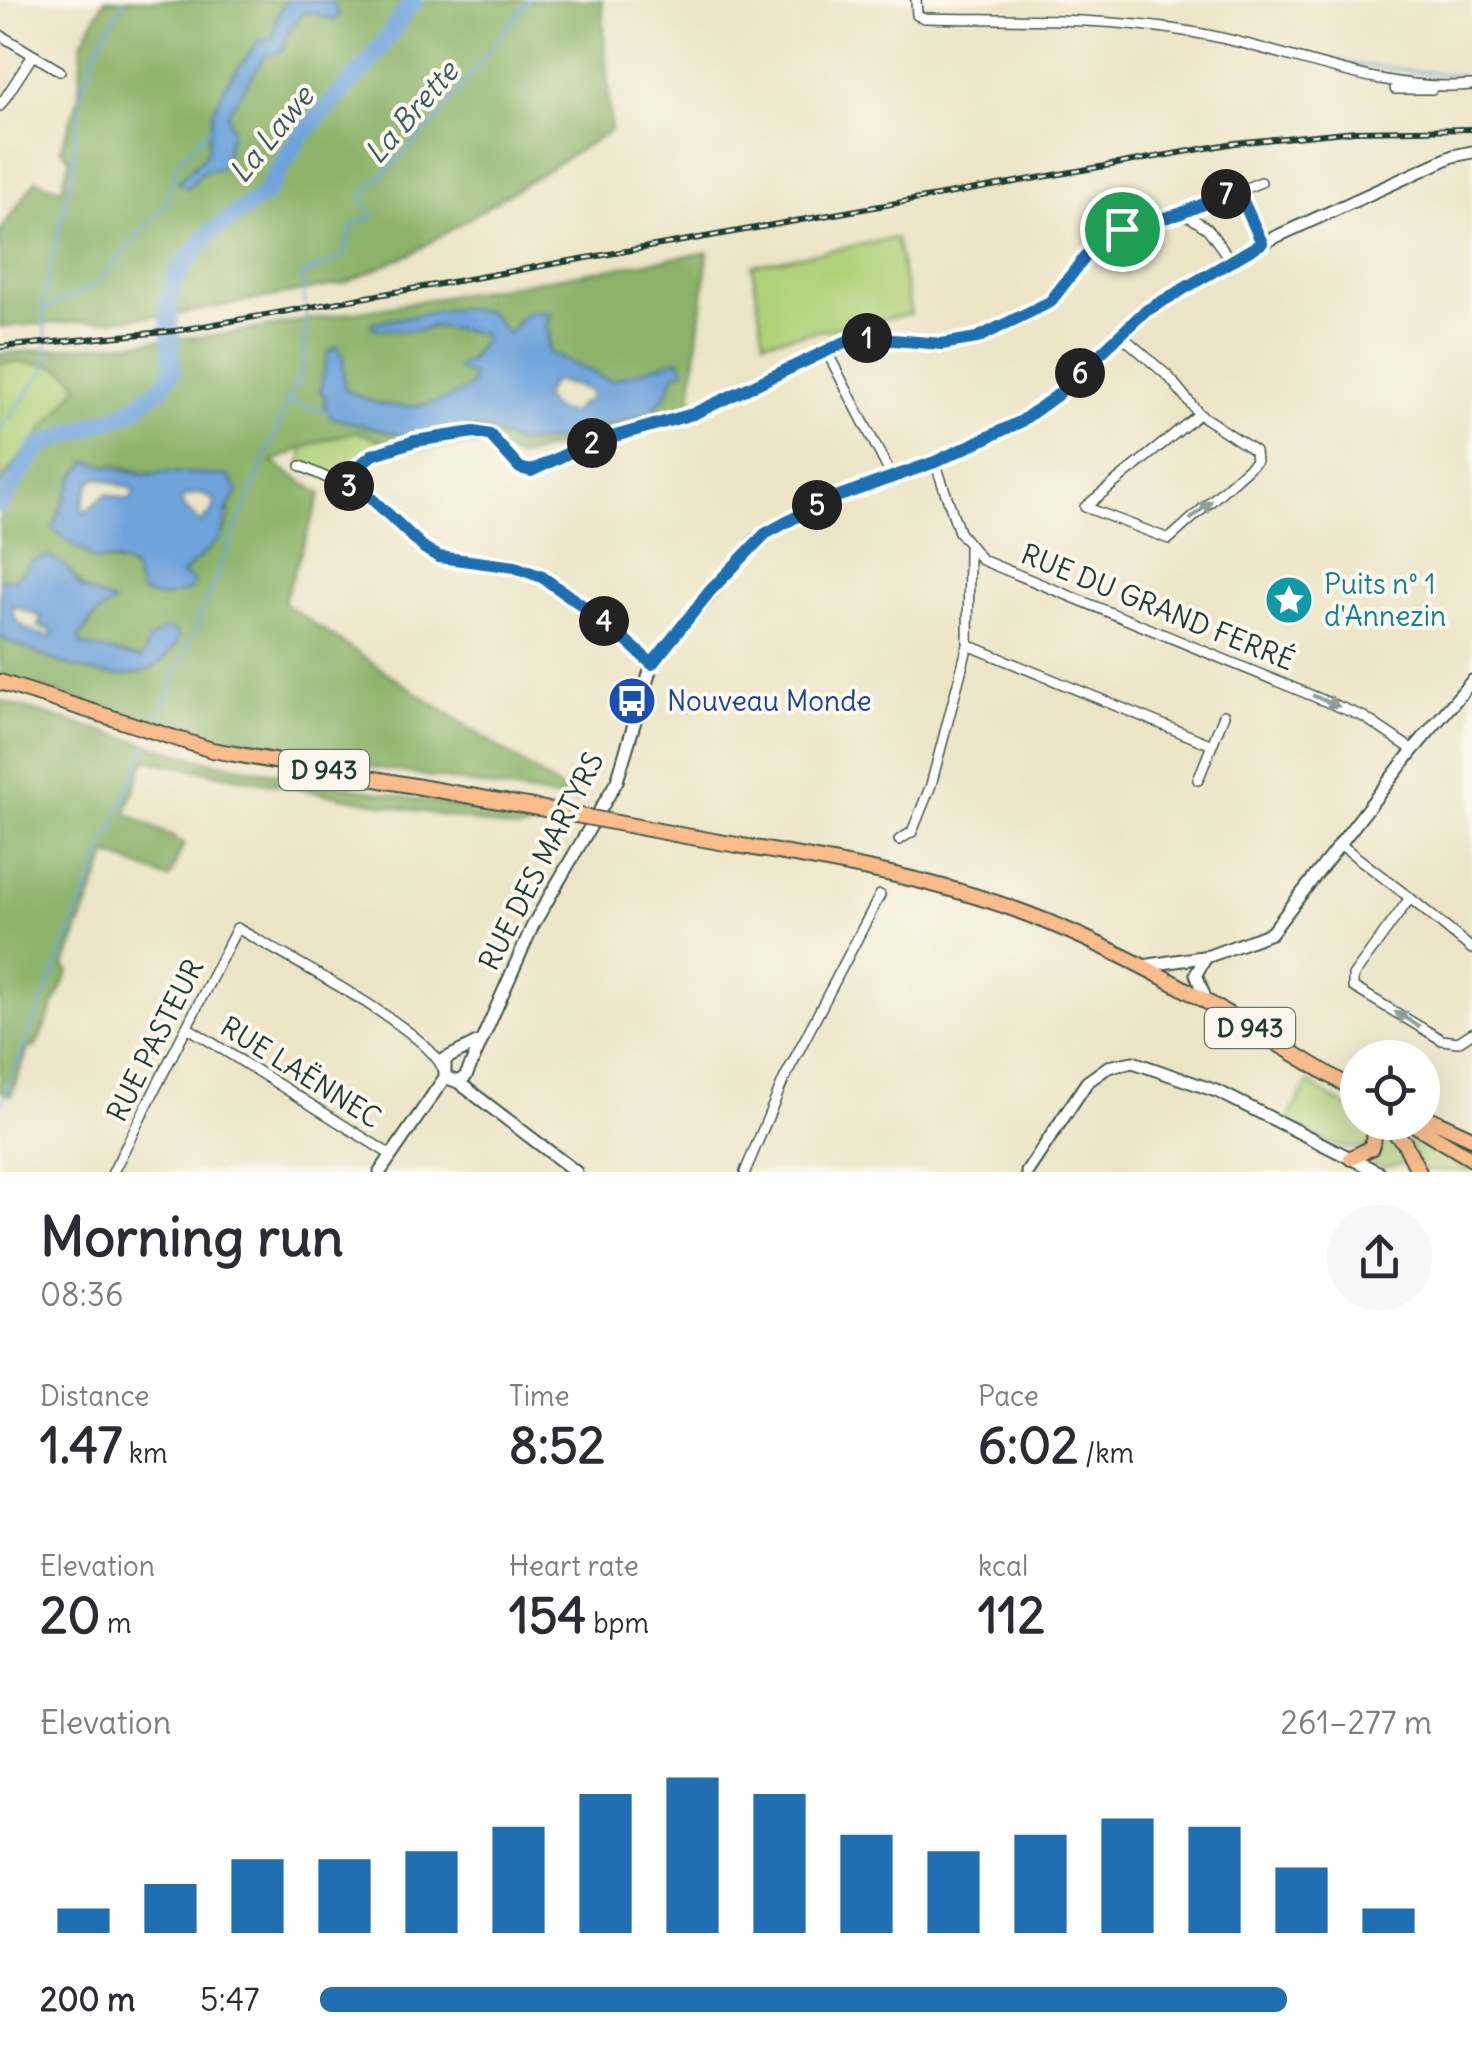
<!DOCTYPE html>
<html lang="en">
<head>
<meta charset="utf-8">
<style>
  :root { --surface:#fff; --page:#f7f7f7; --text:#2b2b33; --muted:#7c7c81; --accent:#1f6fb2 }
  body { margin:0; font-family:Delius,sans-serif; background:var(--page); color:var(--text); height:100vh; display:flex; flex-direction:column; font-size:38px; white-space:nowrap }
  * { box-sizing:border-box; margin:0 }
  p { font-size:32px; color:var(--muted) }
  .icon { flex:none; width:55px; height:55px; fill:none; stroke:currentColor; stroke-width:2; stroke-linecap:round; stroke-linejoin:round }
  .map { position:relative; height:1172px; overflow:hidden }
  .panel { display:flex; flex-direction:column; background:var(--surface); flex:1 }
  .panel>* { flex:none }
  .controls { position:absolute; left:1340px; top:1040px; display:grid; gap:20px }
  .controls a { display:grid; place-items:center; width:100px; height:100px; border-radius:50%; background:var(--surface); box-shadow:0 10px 40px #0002; font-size:50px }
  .pin { position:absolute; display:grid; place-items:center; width:85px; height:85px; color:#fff; margin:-42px; border:5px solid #fff; border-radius:50%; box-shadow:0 2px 10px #0007 }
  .km { position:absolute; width:50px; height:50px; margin:-25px; border-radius:50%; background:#222; color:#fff; font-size:28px; line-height:50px; text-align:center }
  .round { display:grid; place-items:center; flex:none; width:105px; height:105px; border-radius:52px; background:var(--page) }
  .headline { display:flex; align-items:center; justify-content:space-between; height:170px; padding:0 40px }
  h1 { font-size:55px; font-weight:700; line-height:75px }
  .stats { display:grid; grid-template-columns:repeat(3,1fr); gap:15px; height:170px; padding:10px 40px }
  .stats div { display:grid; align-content:center }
  .stats b { font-size:50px; font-weight:700 }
  .stats small { font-size:28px; font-weight:400 }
  .stats p { font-size:28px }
  .chart { height:280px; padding:20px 40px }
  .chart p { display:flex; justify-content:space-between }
  .chart svg { width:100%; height:180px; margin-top:10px; stroke:var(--accent); stroke-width:6 }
  ul { padding:0 40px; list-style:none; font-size:32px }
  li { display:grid; grid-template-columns:160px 120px 1fr; align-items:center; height:75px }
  li i { height:25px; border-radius:12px; background:var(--accent) }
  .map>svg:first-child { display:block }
  .green { fill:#b1d179; stroke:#688756; stroke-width:2.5 }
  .forest { fill:#8cb369; stroke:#56784e; stroke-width:2.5; fill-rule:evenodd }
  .water { fill:#6ea3db; stroke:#467088; stroke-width:2.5; fill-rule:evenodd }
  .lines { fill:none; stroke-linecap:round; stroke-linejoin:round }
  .stream { stroke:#6ea3db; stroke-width:2.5 }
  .river { stroke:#6ea3db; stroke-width:18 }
  .minor-casing { stroke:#3e564a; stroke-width:12 }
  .tertiary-casing { stroke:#3e564a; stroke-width:15 }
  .primary-casing { stroke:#3e564a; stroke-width:18 }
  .minor { stroke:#fff; stroke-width:9 }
  .tertiary { stroke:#fff; stroke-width:11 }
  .primary { stroke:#f9bc8a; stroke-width:14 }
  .rail-casing { stroke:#1f3d34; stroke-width:6 }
  .rail { stroke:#fbf7ec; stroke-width:2.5; stroke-dasharray:8; stroke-linecap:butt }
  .primary-bridge-casing { stroke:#3e564a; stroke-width:18; stroke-linecap:butt }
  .primary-bridge { stroke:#f9bc8a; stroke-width:14 }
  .oneway { fill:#8f9e9a }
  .route-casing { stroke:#fff; stroke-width:20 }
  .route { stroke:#1f6fb2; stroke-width:12 }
  .labels { text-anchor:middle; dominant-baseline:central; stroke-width:8; stroke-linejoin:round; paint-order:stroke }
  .shield { fill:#fbf7ec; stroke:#61756b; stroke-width:2.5 }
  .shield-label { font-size:25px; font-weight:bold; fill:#1f3d34 }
  .culture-label { font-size:28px; fill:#0d838f; stroke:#fbf7ec; text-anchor:start }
  .street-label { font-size:28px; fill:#1f3d34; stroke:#fbf7ec }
  .transit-label { font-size:28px; fill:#164399; stroke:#fbf7ec; text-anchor:start }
  .water-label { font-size:30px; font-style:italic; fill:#375c66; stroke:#fbf7ec }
</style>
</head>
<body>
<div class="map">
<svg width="1472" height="1172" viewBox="0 0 1472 1172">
  <rect width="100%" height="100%" fill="#fbf7ec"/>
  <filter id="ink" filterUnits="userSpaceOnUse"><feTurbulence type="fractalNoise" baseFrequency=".01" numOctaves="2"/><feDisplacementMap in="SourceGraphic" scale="20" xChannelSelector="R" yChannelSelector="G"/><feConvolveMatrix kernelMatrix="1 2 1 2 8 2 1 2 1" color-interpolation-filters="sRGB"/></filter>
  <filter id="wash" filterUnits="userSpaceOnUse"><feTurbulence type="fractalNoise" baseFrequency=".0048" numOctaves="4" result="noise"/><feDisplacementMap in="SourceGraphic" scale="40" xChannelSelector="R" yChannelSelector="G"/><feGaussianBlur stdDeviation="2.25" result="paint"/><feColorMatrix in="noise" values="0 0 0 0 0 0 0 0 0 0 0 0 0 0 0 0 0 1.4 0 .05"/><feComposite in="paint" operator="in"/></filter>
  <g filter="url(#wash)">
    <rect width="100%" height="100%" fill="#ebe4c5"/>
    <!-- green -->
    <path class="green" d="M896,238L911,314L764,341L752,265Z
      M0,363C26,363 66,358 79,386L0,483Z
      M357,431L385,442L387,450L332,478L301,466L303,447Z
      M1308,1082L1357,1114L1358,1122L1369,1123L1374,1134L1369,1145C1342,1157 1311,1133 1287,1121Z
      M1383,1126L1409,1157L1407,1163L1381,1167L1361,1157Z
      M1414,1136L1471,1172L1423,1170L1408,1141Z"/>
    <!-- forest -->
    <path class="forest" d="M104,0H602L611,130L413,253L345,283L174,315L0,327V231L36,180L61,190L70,159L61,149L79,97L82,43Z
      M708,252L690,408L518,458L487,444L402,449L357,431L317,442L272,462L321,494L283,603L580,802L249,746L174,729L0,676V638L95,672L143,659L81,645L79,639L100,610L66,566L31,562L16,579L0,580V483L79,386C66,358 26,363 0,363V354L220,335ZM488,312L509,334L517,320L550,312L549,353L610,381L679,359L667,394L655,408L562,440L518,443L477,428L440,430L415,438L333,418L324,405L326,396L320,392L328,352L343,356L344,388C380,413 435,413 472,385V374L459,371L483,341L482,333C446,322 410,332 373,328ZM113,464C145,476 169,474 203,474C210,483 224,496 228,506C239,538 187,556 183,578L138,576L127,564L94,560L53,528L73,479Z
      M0,701L202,760L545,823L519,830L145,760L126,813L184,843L169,879L108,854L64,967L69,971L35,1048L29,1047L11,1095L0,1091Z"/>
    <!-- water -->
    <path class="water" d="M289,0H332L339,16L333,20L306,11L289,29L282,52L266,55L228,113L232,130L222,168L204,171L187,188L178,182L207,153L213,112L227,83L260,39H273L278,12Z
      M461,308L488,312L508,334L527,312H550L546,325L549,353L610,381L679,359L685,371L674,374L667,394L650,412L563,440L518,443L477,428L440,430L415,438L332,418L324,405L326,396L320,392L328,352L337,347L343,356L344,388C380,413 435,413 471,385L472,374L458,371V365L469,362L483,341L482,333L431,326C418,335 390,330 373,328L371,323ZM557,381L589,390L590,401L581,403L571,414L553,409L543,398L551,383Z
      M88,461L147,476L163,472L229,476L238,493L228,507L221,538L182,574L193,581L191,590L162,598L141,593L133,568L117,561L94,560C82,546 66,544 53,528L73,479ZM99,478L133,489V495L129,500L107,494L85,512L81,510L91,480ZM199,493L215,501L213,511L201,523L182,505L184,497Z
      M47,556L66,566L81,589L114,603L90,620L79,639L81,645L142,659L149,640L165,629L176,631L178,639C147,710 52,659 0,638V580L16,579L31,562ZM12,605L42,617L38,626L54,632L51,637C33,633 13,627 12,605Z"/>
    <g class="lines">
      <!-- stream -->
      <path class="stream" d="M1274,47L1359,65L1472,77
        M1471,91H1472
        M45,309L96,285L167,201L177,163L212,126
        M291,402L329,412
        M0,431L48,364L43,302L72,171L81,92L97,47L125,0
        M156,723L302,369L306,315L302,275L343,257L353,224L373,217L362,196L436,121L528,0
        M0,1107L147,744"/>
      <!-- river -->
      <path class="river" d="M0,504L39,446L127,413L163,386L173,369L168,305L175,276L209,234L264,195L298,139L368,64L414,0"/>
    </g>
  </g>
  <g filter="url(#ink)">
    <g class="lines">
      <!-- minor casing -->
      <g class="minor-casing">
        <path id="minor" d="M916,0L917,15L924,18C1010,20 1100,17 1185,31C1279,45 1375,94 1472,85
          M0,35L60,71
          M1395,89H1432
          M0,106L33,55
          M1239,190L1262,243
          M1179,215L1261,182
          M1121,335L1169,377L1199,414L1255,451L1256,461L1169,539L1085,507L1199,414
          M827,352L892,477
          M935,462L959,532L982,560L1364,717L1413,750
          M301,466L371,498L424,548L439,557L515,567L542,577L603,620L652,664
          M340,482L372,455L415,441L474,432L490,435L520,468L531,471L587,444L693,414L856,337L942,344L977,339L1050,302L1089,252L1122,229L1179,215L1190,217L1208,229L1231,261
          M968,645L1212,745
          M1198,780L1224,715
          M899,840L912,832L931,785L968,645L969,549
          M1341,845L1410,898L1353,976V987L1442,1040L1458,1042L1472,1033
          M1410,898L1472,949
          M187,1027L391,1155
          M113,1172L237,928C282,955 423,1026 442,1067
          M745,1172L784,1079L880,895"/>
      </g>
      <!-- tertiary casing -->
      <g class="tertiary-casing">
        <path id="tertiary" d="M1205,959L1196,974L1207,1003
          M1143,966L1209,956L1271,933L1413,750L1472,681
          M445,1077L458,1082L466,1076L533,925L617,781L652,664L756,540L825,501L935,462L1019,421L1056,396L1144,312L1258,245L1453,156L1472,152
          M445,1077V1059L477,1043
          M458,1082L576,1172
          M380,1172L445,1077
          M1027,1172L1087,1082L1108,1067L1133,1062L1219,1092L1378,1172"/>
      </g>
      <!-- primary casing -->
      <g class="primary-casing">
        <path id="primary" d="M0,682L212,750L539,808
          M675,834C794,856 916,871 1030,915C1145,959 1252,1029 1358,1092
          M1422,1115L1472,1138
          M1384,1122L1404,1142L1419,1172
          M1410,1122L1472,1159
          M1351,1158L1371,1148L1378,1122"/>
      </g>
      <!-- minor -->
      <use href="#minor" class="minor"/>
      <!-- tertiary -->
      <use href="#tertiary" class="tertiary"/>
      <!-- primary -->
      <use href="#primary" class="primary"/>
      <!-- rail casing -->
      <g class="rail-casing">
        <path id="rail" d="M0,347L175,331L1235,143L1355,131L1472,129"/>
      </g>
      <!-- rail -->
      <use href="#rail" class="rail"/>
      <!-- primary-bridge casing -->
      <g class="primary-bridge-casing">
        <path id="primary-bridge" d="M539,808L675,834"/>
      </g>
      <!-- primary-bridge -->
      <use href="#primary-bridge" class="primary-bridge"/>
    </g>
    <!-- one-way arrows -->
    <defs><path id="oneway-solid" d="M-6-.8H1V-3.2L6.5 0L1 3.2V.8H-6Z" transform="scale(2.5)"/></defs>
    <g class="oneway">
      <use href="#oneway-solid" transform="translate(1201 510) rotate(-42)"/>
      <use href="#oneway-solid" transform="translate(1326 701) rotate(23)"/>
      <use href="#oneway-solid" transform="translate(1407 1019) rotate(-149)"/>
    </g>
  </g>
  <g class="lines" filter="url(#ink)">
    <!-- route casing -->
    <g class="route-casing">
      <path id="route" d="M1238,190L1262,243L1144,312L1056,396L1020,422L935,462L825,501L765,534L710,591L652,664L603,620L542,577L515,567L439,557L424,548L371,498L340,482L372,455L415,441L474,432L490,435L520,468L531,471L587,444L693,414L856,337L942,344L977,338L1050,302L1089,252L1122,229L1179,214Z"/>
    </g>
    <!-- route -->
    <use href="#route" class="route"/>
  </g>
  <!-- icons -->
  <defs>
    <g id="sight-disc" transform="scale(2.5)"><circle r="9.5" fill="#0f9aa8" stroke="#fbf7ec"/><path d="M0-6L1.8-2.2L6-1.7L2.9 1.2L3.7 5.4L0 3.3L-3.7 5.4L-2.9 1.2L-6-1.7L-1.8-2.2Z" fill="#fff"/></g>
    <g id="bus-disc" transform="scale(2.5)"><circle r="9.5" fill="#1a4fb4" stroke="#fbf7ec"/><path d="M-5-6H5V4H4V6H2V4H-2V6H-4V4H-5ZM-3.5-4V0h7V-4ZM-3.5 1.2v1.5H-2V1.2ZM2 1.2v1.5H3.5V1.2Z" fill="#fff"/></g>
  </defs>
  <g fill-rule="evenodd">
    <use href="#sight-disc" x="1289" y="600"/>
    <use href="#bus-disc" x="632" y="701"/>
  </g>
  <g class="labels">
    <!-- shield labels -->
    <g class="shield">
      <rect x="279" y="750" width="90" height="40" rx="8"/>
      <rect x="1205" y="1008" width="90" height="40" rx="8"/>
    </g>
    <g class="shield-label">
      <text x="324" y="770">D 943</text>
      <text x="1250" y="1028">D 943</text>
    </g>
    <!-- culture labels -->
    <g class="culture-label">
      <text x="1324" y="584">Puits n° 1<tspan x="1324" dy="32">d'Annezin</tspan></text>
    </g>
    <!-- street labels -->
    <g class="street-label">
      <text transform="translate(1158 607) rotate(22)">RUE DU GRAND FERRÉ</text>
      <text transform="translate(541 861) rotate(-63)">RUE DES MARTYRS</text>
      <text transform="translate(155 1040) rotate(-63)">RUE PASTEUR</text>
      <text transform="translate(301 1072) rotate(32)">RUE LAËNNEC</text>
    </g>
    <!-- transit labels -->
    <g class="transit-label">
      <text x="667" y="701">Nouveau Monde</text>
    </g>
    <!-- water labels -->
    <g class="water-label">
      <text transform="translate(411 112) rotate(-49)">La Brette</text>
      <text transform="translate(271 134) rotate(-51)">La Lawe</text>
    </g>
  </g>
</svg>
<div class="controls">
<a><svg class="icon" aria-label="locate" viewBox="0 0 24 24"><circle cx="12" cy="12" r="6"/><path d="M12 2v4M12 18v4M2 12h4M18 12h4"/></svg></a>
</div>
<div class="pin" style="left:1122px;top:229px;background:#1e9e55"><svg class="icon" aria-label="arrive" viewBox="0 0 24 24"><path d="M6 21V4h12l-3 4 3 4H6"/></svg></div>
<b class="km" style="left:867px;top:338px">1</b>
<b class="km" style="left:592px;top:443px">2</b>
<b class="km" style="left:349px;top:486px">3</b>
<b class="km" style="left:604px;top:621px">4</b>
<b class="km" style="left:817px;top:505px">5</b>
<b class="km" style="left:1080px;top:373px">6</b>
<b class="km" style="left:1226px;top:194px">7</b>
</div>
<section class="panel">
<div class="headline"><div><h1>Morning run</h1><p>08:36</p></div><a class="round"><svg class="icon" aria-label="share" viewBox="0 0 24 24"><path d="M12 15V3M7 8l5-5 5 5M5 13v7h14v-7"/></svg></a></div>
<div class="stats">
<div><p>Distance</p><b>1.47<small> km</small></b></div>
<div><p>Time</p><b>8:52</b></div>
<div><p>Pace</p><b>6:02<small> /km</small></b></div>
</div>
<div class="stats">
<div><p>Elevation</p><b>20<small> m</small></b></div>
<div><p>Heart rate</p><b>154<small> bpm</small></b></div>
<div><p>kcal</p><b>112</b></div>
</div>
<div class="chart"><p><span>Elevation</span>261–277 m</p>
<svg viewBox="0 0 160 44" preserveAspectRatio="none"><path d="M5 44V38M15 44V32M25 44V26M35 44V26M45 44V24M55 44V18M65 44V10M75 44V6M85 44V10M95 44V20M105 44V24M115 44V20M125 44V16M135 44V18M145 44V28M155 44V38"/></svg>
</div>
<ul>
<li><b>200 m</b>5:47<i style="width:87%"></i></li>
</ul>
</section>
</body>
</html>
